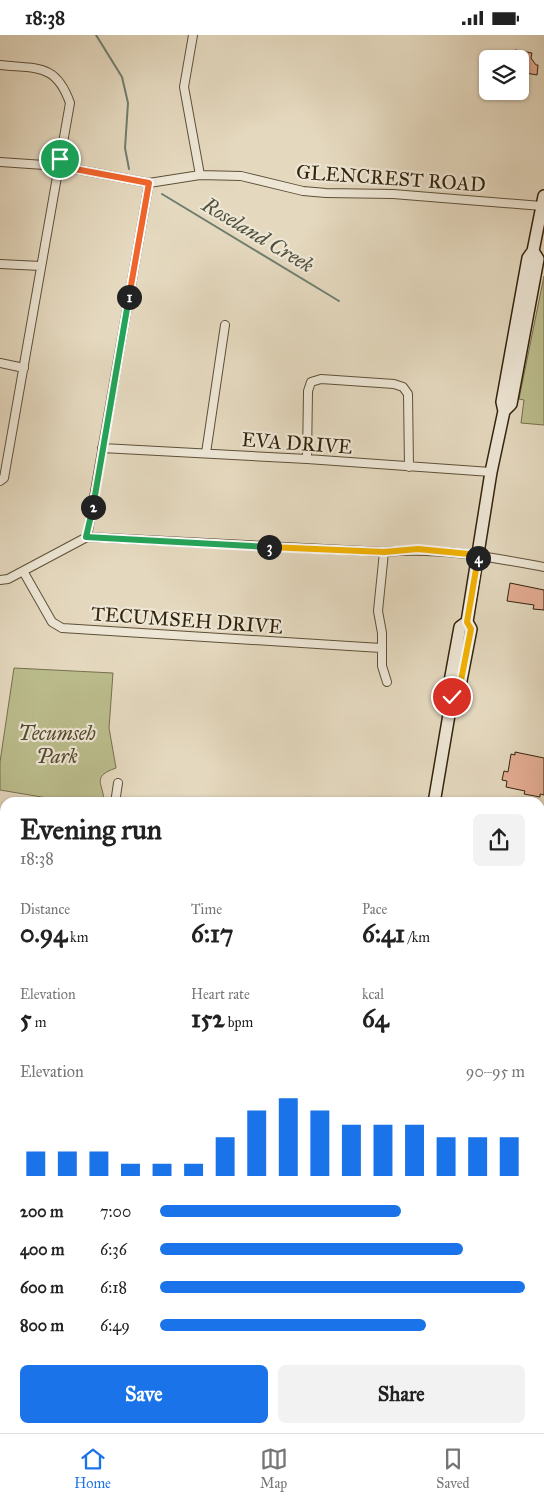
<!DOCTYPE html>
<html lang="en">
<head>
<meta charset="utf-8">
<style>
  :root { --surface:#fff; --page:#f2f2f2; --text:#222; --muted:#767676; --line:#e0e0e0; --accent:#1a73e8 }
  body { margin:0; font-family:"IM FELL Great Primer",serif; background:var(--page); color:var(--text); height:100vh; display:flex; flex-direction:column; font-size:19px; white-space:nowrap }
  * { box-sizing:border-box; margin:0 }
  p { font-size:16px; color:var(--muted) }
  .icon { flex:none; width:28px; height:28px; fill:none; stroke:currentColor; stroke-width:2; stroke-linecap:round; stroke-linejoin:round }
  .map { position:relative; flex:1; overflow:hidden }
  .panel { position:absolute; left:0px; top:762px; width:545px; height:636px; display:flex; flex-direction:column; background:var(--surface); border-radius:15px 15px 0 0; box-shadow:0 1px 4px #0004 }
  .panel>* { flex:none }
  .fabs { position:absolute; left:479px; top:15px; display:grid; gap:10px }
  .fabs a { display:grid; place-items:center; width:50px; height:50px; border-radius:8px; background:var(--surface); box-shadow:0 1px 4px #0004; font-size:25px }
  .pin { position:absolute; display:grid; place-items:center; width:42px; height:42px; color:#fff; margin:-21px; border:2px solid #fff; border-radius:50%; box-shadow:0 1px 5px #0007 }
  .km { position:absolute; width:25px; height:25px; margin:-12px; border-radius:50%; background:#222; color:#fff; font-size:14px; line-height:25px; text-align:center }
  .round { display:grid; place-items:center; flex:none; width:52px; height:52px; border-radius:8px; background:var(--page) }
  .overview { display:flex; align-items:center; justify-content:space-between; height:85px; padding:0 20px }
  h1 { font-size:28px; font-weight:700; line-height:38px }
  .figures { display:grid; grid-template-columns:repeat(3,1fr); gap:8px; height:85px; padding:5px 20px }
  .figures div { display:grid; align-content:center }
  .figures b { font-size:25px; font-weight:700 }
  .figures small { font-size:14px; font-weight:400 }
  .figures p { font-size:14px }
  .chart { height:140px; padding:10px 20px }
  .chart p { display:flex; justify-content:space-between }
  .chart svg { width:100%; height:90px; margin-top:5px; stroke:var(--accent); stroke-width:6 }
  .action { display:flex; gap:10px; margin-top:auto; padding:10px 20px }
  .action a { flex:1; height:58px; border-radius:8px; background:var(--accent); color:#fff; font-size:20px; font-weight:700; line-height:58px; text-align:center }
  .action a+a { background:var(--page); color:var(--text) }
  ul { padding:0 20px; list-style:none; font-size:16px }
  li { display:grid; grid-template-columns:80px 60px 1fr; align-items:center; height:38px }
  li i { height:12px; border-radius:6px; background:var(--accent) }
  .status { display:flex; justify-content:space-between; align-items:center; height:35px; padding:0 25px; background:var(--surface); direction:ltr }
  .status svg { height:14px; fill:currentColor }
  .menu { display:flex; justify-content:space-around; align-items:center; height:70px; border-top:1px solid var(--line); background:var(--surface); font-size:14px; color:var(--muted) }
  .menu a { display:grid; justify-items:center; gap:2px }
  .menu .current { color:var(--accent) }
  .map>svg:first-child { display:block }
  .green { fill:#bbbc8c; stroke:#77704c }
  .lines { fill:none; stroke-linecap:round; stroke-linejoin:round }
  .stream { stroke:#6e7e6e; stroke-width:2 }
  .building { fill:#e5ad94; stroke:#33230c }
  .minor-casing { stroke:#5f5038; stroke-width:10 }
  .tertiary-casing { stroke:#5f5038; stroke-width:12 }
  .secondary-casing { stroke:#33230c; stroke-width:14 }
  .minor { stroke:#ede6d5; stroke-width:8 }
  .tertiary { stroke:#ede6d5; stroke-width:10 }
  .secondary { stroke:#ede6d5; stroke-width:11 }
  .rail { stroke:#33230c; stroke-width:2; stroke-dasharray:9 9; stroke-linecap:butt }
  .split-1-casing { stroke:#fff; stroke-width:10 }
  .split-2-casing { stroke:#fff; stroke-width:10 }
  .split-3-casing { stroke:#fff; stroke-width:10 }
  .split-4-casing { stroke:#fff; stroke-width:10 }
  .split-5-casing { stroke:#fff; stroke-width:10 }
  .split-1 { stroke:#f0652b; stroke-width:6 }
  .split-2 { stroke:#22a559; stroke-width:6 }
  .split-3 { stroke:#22a559; stroke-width:6 }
  .split-4 { stroke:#f5b400; stroke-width:6 }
  .split-5 { stroke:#f5b400; stroke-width:6 }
  .labels { text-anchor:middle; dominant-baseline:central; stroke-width:4.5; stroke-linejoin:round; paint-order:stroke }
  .street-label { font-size:20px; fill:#33230c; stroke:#ede6d5 }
  .park-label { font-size:20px; font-style:italic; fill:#55492c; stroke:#ede6d5 }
  .water-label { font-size:21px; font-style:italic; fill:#50503d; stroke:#ede6d5 }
</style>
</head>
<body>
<div class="status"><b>18:38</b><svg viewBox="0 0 49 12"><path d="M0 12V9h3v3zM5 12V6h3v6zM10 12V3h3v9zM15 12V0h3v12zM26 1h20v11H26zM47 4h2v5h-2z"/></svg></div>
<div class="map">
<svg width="544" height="1398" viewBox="0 0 544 1398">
  <rect width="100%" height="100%" fill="#e4d8be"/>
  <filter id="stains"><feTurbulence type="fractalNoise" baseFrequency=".004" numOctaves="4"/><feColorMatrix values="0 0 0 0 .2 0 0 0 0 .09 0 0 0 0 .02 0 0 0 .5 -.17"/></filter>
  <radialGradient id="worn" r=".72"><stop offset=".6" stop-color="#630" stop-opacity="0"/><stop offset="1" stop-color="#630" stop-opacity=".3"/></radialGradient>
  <!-- green -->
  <path class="green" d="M544,241V390L521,388L524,365L519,364Z
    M14,633L113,638L109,693L116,733C90,742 104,749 104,767H71L0,755V727Z"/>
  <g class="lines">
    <!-- stream -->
    <path class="stream" d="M96,0L122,42L128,68L125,113L129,134
      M162,159L339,266
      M84,1398V1394"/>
  </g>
  <!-- building -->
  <path class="building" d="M515,15L532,18L531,23L536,30H538L537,40L520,37V24H513Z
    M510,548L544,555V575L533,574L534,570L507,566Z
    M515,717L544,723V760L540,759V762L524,759L525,756L506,752L507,746L502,745L504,736L508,737L511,719L515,720Z"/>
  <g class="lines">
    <!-- minor casing -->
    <g class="minor-casing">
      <path id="minor" d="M193,0L184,52L200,140
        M0,30C37,34 56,28 70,68L4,443L0,446
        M0,127L59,131L149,148L200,140L241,141L303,156L326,158L393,159L542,171
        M0,229L41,231
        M0,328L24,333
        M102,413L307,424L491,437
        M206,418L225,290
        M307,424L308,356L311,347L321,344L394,349L403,352L408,359L409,432
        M87,502L149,148
        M384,517L378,576L382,598V631L387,647
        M23,536L52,587L62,593L381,613
        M0,545L8,544L87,502L384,517C440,512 490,522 544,532
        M115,768L118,748
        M540,1065L544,1066
        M540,1167H544"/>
    </g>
    <!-- tertiary casing -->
    <g class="tertiary-casing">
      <path id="tertiary" d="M0,913H5
        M540,976L544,977"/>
    </g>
    <!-- secondary casing -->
    <g class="secondary-casing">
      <path id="secondary" d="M504,376L511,369L538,224L533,216
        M452,662L459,656L471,594L467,587L491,437L504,376L502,367L528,223L533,216L544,161
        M434,768L452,662L449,652L460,592L467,587
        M0,1282L5,1284
        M540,1327H544
        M299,1398L300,1394
        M321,1398L322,1394"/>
    </g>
    <!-- minor -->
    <use href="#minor" class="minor"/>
    <!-- tertiary -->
    <use href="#tertiary" class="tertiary"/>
    <!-- secondary -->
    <use href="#secondary" class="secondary"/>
    <!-- rail -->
    <path class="rail" d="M0,1315L5,1316
      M0,1324L5,1326
      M261,1394L277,1398
      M296,1394L313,1398"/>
  </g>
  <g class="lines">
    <!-- split-1 casing -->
    <g class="split-1-casing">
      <path id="split-1" d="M60,124L59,131L149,148L129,262"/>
    </g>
    <!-- split-2 casing -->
    <g class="split-2-casing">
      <path id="split-2" d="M93,472L129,262"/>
    </g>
    <!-- split-3 casing -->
    <g class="split-3-casing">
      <path id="split-3" d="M93,472L86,502L269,512"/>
    </g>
    <!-- split-4 casing -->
    <g class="split-4-casing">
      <path id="split-4" d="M269,512L384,517L418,514L479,520L478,523"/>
    </g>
    <!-- split-5 casing -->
    <g class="split-5-casing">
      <path id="split-5" d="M452,662L459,656L471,594L467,587L478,523"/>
    </g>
    <!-- split-1 -->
    <use href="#split-1" class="split-1"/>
    <!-- split-2 -->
    <use href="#split-2" class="split-2"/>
    <!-- split-3 -->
    <use href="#split-3" class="split-3"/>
    <!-- split-4 -->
    <use href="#split-4" class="split-4"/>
    <!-- split-5 -->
    <use href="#split-5" class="split-5"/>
  </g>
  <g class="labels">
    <!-- street labels -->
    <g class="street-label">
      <text transform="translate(391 143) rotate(4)">GLENCREST ROAD</text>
      <text transform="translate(297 408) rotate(4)">EVA DRIVE</text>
      <text transform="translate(187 585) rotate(4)">TECUMSEH DRIVE</text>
    </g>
    <!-- park labels -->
    <g class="park-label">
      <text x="57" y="698">Tecumseh<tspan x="57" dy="23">Park</tspan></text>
    </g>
    <!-- water labels -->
    <g class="water-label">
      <text transform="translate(258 200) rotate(31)">Roseland Creek</text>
    </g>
  </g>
  <rect width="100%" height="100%" filter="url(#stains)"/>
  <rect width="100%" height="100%" fill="url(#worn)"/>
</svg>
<div class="fabs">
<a><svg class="icon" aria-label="layers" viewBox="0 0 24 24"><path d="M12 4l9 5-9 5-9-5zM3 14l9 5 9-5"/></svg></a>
</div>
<div class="pin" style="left:60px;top:124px;background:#1e9e55"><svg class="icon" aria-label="arrive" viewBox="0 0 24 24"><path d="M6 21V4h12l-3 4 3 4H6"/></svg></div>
<div class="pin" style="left:452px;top:662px;background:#d93025"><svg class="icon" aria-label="check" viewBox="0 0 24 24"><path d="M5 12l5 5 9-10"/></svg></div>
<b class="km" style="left:129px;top:262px">1</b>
<b class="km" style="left:93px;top:472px">2</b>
<b class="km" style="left:269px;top:512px">3</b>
<b class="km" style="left:478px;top:523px">4</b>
<section class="panel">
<div class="overview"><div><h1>Evening run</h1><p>18:38</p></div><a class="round"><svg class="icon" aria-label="share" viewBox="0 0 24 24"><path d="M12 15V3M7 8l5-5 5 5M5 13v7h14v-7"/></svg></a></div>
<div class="figures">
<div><p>Distance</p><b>0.94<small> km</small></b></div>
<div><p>Time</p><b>6:17</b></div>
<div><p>Pace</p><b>6:41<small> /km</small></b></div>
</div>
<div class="figures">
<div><p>Elevation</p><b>5<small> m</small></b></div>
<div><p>Heart rate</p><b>152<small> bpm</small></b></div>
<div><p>kcal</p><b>64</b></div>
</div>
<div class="chart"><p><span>Elevation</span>90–95 m</p>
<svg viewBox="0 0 160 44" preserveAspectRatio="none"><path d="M5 44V32M15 44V32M25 44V32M35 44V38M45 44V38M55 44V38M65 44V25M75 44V12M85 44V6M95 44V12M105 44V19M115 44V19M125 44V19M135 44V25M145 44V25M155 44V25"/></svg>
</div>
<ul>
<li><b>200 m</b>7:00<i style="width:66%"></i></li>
<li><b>400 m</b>6:36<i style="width:83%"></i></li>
<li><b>600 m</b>6:18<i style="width:100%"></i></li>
<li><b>800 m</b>6:49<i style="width:73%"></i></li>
</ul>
<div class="action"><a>Save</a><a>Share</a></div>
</section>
</div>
<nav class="menu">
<a class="current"><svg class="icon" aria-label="home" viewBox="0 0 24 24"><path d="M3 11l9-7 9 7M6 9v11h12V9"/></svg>Home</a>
<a><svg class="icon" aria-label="map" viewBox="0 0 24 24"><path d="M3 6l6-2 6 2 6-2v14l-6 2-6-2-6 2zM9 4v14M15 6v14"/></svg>Map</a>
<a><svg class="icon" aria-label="saved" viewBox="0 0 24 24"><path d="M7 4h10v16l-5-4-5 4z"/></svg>Saved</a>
</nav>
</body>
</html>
